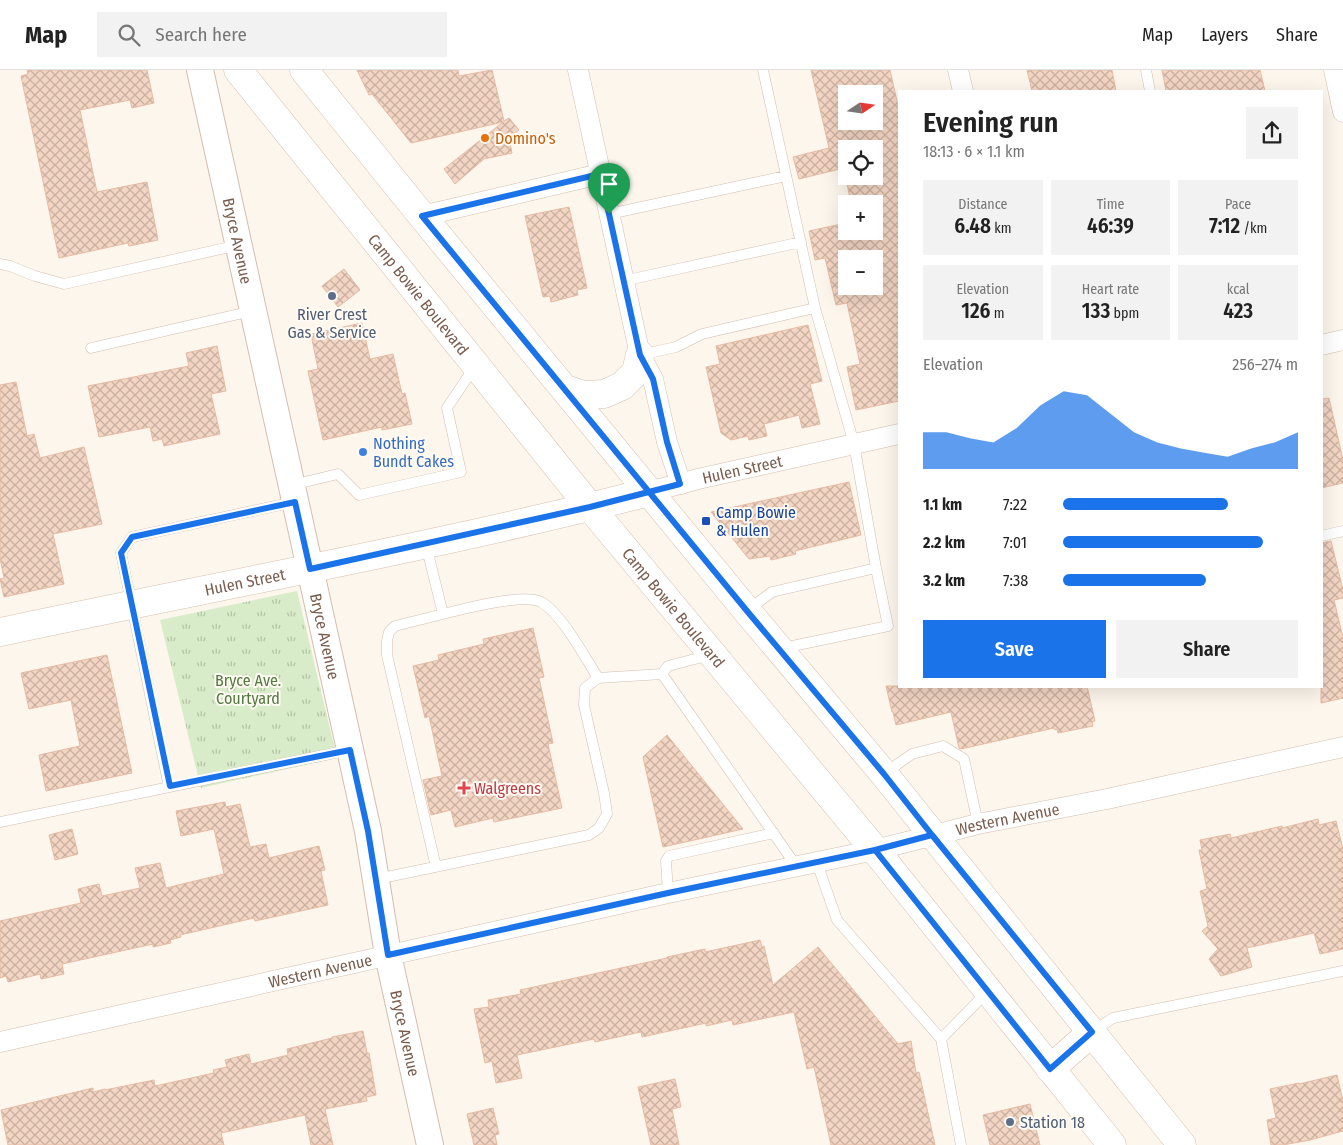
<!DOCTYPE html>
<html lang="en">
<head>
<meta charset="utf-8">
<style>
  :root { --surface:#fff; --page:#f2f2f2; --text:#222; --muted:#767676; --line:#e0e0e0; --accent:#1a73e8 }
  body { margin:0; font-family:"Fira Sans Condensed",sans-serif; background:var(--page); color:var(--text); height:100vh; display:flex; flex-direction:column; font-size:19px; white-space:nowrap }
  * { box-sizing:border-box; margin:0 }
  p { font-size:16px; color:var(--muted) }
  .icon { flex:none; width:28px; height:28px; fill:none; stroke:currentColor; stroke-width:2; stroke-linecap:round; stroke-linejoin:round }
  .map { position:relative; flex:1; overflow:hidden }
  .sheet { position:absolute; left:898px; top:20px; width:425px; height:598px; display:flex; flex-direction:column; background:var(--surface); border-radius:0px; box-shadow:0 5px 20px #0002 }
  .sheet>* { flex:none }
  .needle { width:32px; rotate:77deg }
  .buttons { position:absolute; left:838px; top:15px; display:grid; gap:10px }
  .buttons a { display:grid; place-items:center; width:45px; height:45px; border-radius:0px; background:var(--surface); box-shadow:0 5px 20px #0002; font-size:25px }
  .pin { position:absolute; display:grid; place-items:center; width:42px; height:42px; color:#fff; margin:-51px -21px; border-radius:50% 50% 50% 0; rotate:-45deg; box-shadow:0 0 5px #0007 }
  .pin .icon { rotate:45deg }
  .round { display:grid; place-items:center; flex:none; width:52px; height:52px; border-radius:0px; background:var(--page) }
  .head { display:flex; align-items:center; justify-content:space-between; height:85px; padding:0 25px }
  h1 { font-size:28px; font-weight:600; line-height:38px }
  .metrics { display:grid; grid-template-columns:repeat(3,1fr); gap:8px; height:85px; padding:5px 25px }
  .metrics div { display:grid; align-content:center; border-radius:0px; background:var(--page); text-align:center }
  .metrics b { font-size:21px; font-weight:600 }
  .metrics small { font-size:14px; font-weight:400 }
  .metrics p { font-size:14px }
  .chart { height:140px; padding:10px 25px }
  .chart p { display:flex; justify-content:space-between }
  .chart svg { width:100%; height:90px; margin-top:5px; fill:var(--accent); opacity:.7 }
  .button { display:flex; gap:10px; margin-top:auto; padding:10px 25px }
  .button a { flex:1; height:58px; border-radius:0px; background:var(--accent); color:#fff; font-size:20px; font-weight:600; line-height:58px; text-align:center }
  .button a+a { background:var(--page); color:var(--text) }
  ul { padding:0 25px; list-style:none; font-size:16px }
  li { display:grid; grid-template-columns:80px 60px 1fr; align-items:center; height:38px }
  li i { height:12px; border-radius:6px; background:var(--accent) }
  header { display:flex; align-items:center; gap:30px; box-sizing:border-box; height:70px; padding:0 25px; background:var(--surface); border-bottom:1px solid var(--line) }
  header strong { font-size:24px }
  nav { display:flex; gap:28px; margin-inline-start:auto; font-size:18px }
  .search { width:350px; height:45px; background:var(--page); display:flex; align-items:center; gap:12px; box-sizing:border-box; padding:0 18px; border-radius:0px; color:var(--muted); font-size:19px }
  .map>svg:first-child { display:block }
  .park { fill:url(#park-tufts) }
  .building { fill:url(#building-cross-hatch); stroke:#e6bba3; fill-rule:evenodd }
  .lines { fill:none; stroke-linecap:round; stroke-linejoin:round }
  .service-casing { stroke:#d1beb0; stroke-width:11 }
  .minor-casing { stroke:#d1beb0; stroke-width:21 }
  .tertiary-casing { stroke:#d1beb0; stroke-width:28 }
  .secondary-casing { stroke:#d6c0b0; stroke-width:29 }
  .service { stroke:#fff; stroke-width:10 }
  .minor { stroke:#fff; stroke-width:20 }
  .tertiary { stroke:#fff; stroke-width:26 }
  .secondary { stroke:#fff; stroke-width:28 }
  .route-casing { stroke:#fff; stroke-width:10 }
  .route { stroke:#1a73e8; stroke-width:6 }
  .food-dot { fill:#e8710a; stroke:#fffaf3; stroke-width:2 }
  .service-dot { fill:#5c6f8a; stroke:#fffaf3; stroke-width:2 }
  .shop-dot { fill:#3f7fe0; stroke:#fffaf3; stroke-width:2 }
  .transit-dot { fill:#1a4fb4; stroke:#fffaf3; stroke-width:2 }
  .health-dot { fill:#e0444e; stroke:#fffaf3; stroke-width:2 }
  .labels { text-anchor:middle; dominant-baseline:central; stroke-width:4; stroke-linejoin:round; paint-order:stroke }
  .food-label { font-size:16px; fill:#c56008; stroke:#fffaf3; text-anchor:start }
  .street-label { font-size:16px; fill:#7a5c4d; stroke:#fffaf3 }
  .service-label { font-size:16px; fill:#4e5e75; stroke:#fffaf3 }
  .shop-label { font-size:16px; fill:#366cbe; stroke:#fffaf3; text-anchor:start }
  .transit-label { font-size:16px; fill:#164399; stroke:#fffaf3; text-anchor:start }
  .park-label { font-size:16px; fill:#537a41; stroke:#fffaf3 }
  .health-label { font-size:16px; fill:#be3a42; stroke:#fffaf3; text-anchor:start }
</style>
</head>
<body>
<header>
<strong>Map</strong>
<div class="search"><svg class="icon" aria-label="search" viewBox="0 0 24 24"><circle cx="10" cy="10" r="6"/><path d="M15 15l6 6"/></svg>Search here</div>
<nav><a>Map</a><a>Layers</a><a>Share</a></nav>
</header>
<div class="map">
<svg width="1343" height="1075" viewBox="0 0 1343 1075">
  <defs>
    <pattern id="park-tufts" width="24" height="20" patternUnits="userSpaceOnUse" patternTransform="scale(1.25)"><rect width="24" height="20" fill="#d8ecc9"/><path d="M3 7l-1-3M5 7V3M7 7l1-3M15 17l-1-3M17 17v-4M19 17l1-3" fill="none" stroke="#b4c2a5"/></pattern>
    <pattern id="building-cross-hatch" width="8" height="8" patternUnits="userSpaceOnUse" patternTransform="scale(1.25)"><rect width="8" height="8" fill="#f3d5c3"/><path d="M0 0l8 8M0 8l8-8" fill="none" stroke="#cab0a1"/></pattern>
  </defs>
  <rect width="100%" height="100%" fill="#fdf6ec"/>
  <!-- park -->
  <path class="park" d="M297,521L337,688L201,718L160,550Z"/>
  <!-- building -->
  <path class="building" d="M27,0H147L154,33L132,38L130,30L80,40L97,122L147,112L158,170L129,176L128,173L59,188L21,6L28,4Z
    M357,0H458L459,6L492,0L504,51L509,48L519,60L509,68L512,83L484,89L455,114L444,99L503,52L411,73L372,24L369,25Z
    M811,0H890L899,40V331L856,340L847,297L860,294L847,233L836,235L825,188L815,190L809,161L846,153V161H874V134H851L844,98L799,109L793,87L829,78ZM846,24H874V51H846ZM846,79H874V106H846ZM846,189H874V216H846Z
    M1027,0H1112L1116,21H1032Z
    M1162,0H1260L1265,21H1166Z
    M569,137L587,218L577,220L578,225L551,232L550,226L543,227L525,146Z
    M344,199L360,220L338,237L322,216Z
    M362,253L370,289L393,284L402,324L405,323L412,354L382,360V357L323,370L308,301L318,299L311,264Z
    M808,255L822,311L810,314L820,354L802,358L799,345L764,354L767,366L749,370L748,366L731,370L721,363L706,297L720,294L716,276Z
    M217,276L226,321L211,324L220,364L164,376L162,369L153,371L150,357L99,367L88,316L189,296L186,283Z
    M16,312L27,366L34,364L40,388L84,377L102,454L53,464L64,514L4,527L0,509L4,508L0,488V315Z
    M1329,328L1343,390V413L1321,418V329Z
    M849,412L861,465L795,481L796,484L771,490L770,486L749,489L711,442Z
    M1331,471L1343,520V528L1334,530L1343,568V628L1321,633V473Z
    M533,558L544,607L539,608L553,673L548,674L562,738L494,752L493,748L455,757L451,740L431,745L423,710L442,706L429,646L425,648L413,596L439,590L438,585L484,574L483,569Z
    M107,585L132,703L46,721L39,685L80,676L71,630L29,639L21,603Z
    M886,616H1087L1095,651L1092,652L1093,656L1058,663L1057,659L1055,660L1054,658L961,679L959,678L951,642L896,655L893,642H892Z
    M667,665L743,759L663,777L643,687Z
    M225,732L226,737L240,734L250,777L266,774L269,788L319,776L325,800L321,801L328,835L255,851L254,848L180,865L181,867L170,870L171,873L153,877V874L62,894L64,904L41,909L40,904L8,912L6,906L0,908V851L81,833L78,819L99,814L102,826L140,818L135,798L160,793L166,818L224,804L214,759L181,766L176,741Z
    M1318,749L1319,755L1336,751L1343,779V879L1320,884L1314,863L1247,878L1252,897L1221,906L1209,889L1218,879L1202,861L1208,856L1200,821L1207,819L1199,780H1202L1200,770L1230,764L1231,768L1282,756V758Z
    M72,759L78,784L55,790L49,765Z
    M760,870L762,877L764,876L773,915L818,877L898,974L911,971L916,1003L919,1002L935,1075H831L814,997L807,999L794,942L733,955L732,950L706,956V953L642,967L641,962L595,972L594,969L517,985L522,1008L496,1013L492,991L485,993L474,939L489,937L488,930L521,924L520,920L667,888V887L705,879V882Z
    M363,961L367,983H369L376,1025L366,1027L367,1031L325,1039L333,1075H311L305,1045L221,1063L224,1075H8L1,1040L93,1018V1022L105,1019V1020L154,1010L155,1016L214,1003L213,1000L227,997L225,990L249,984L251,994L288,985L287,979L332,968V967Z
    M1337,1005L1343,1031V1061L1310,1070L1283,1075H1271L1267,1050L1276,1048L1270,1019L1299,1013V1014Z
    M675,1009L681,1037L672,1039L679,1075H651L638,1017Z
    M1030,1034L1040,1075H990L983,1045Z
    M493,1038L499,1064L495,1065L497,1075H474L467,1044Z"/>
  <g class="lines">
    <!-- service casing -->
    <g class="service-casing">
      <path id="service" d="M763,0L815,238L854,374L876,498L888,556L783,578
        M1146,0L1150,21
        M609,144L786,106
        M0,194L10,196L35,206L64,214L239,175
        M623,211L801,172
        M91,278L252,241
        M640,285L676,277L702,264L815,238
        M292,415L338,404L359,425L461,402L447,338L475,296
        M1321,466L1343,461
        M426,475L443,544C463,539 523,523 541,532C561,543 585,587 598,608
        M748,540L772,522L876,498
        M710,585L668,596L662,604L797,797
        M885,703L912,684L943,676L964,689L978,754
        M169,717L121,483L132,467L294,432
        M0,752L349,680
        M817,793L837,850L941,969L961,1075
        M436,797L387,585V571L389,562L395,556L443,544
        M377,809L589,765L599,758L607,744L604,723L584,635L585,618L598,608L662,604
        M668,823L666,791L669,786L774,763
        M1093,961L1113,948L1343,901
        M941,969L987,922"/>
    </g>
    <!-- minor casing -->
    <g class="minor-casing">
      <g id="minor">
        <path d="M578,0L640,285L653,309L667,372L681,414"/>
        <path d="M958,0L963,21"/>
        <path d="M1334,0L1343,42"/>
        <path d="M422,146L600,104"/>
        <path d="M1321,275L1343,270"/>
        <path id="s1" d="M649,422L698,409L899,364"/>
        <path id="s2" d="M0,972L668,823L875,780L978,754L1107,729L1343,677"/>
      </g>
    </g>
    <!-- tertiary casing -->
    <g class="tertiary-casing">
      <g id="tertiary">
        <path id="s3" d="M200,0L368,761L388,885L430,1075"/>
      </g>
    </g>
    <!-- secondary casing -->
    <g class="secondary-casing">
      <g id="secondary">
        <path id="s4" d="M238,0L590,437L875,780L1112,1075"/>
        <path d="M304,0L422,146L747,541L884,704L1182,1075"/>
        <path d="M565,319L584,325L604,324L622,316L636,302L640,285"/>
        <path id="s5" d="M0,562C216,516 435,477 649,422"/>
        <path d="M1050,999L1092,962"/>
      </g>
    </g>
    <!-- service -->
    <use href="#service" class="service"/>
    <!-- minor -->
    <use href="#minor" class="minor"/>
    <!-- tertiary -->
    <use href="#tertiary" class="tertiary"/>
    <!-- secondary -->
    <use href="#secondary" class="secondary"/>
  </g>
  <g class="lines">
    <!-- route casing -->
    <g class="route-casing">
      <path id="route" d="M609,144L640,285L653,309L667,372L680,414L590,437L310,499L295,432L132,467L121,483L170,716L350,680L368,761L388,885L668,823L875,780L932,765L1092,962L1050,999L875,780L932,765L884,704L747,541L422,146L600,104L609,144"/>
    </g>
    <!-- route -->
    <use href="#route" class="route"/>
  </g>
  <!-- markers -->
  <circle class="food-dot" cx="485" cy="68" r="5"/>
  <g class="service-dot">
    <circle cx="332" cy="226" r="5"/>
    <circle cx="1010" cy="1052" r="5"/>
  </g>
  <circle class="shop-dot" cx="363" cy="382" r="5"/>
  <rect class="transit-dot" x="701" y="446" width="10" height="10" rx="2.5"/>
  <path class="health-dot" d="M461.5 710.5h5v5h5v5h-5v5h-5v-5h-5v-5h5z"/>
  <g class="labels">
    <!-- food labels -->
    <g class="food-label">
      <text x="495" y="68">Domino's</text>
    </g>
    <!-- street labels -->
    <g class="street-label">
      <text stroke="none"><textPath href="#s3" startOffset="175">Bryce Avenue</textPath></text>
      <text stroke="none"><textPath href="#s4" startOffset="288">Camp Bowie Boulevard</textPath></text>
      <text stroke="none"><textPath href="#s1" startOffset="96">Hulen Street</textPath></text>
      <text stroke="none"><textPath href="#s5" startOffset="250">Hulen Street</textPath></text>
      <text stroke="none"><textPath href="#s4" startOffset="692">Camp Bowie Boulevard</textPath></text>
      <text stroke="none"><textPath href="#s3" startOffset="580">Bryce Avenue</textPath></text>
      <text stroke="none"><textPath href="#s2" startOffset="1032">Western Avenue</textPath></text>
      <text stroke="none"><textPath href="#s2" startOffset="328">Western Avenue</textPath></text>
      <text stroke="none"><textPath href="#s3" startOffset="985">Bryce Avenue</textPath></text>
    </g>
    <!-- service labels -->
    <g class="service-label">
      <text x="332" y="244">River Crest<tspan x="332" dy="18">Gas &amp; Service</tspan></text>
      <text x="1020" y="1052" text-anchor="start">Station 18</text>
    </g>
    <!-- shop labels -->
    <g class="shop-label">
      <text x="373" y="373">Nothing<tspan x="373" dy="18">Bundt Cakes</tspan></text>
    </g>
    <!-- transit labels -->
    <g class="transit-label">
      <text x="716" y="442">Camp Bowie<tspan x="716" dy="18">&amp; Hulen</tspan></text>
    </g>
    <!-- park labels -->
    <g class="park-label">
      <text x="248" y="610">Bryce Ave.<tspan x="248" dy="18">Courtyard</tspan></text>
    </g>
    <!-- health labels -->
    <g class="health-label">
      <text x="474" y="718">Walgreens</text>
    </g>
  </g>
</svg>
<div class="buttons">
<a><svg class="needle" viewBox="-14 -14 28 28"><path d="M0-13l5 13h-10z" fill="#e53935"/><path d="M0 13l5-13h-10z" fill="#767676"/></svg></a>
<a><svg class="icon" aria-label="locate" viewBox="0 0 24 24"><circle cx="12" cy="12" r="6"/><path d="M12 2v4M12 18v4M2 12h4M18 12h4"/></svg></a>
<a>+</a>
<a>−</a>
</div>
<div class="pin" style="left:609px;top:144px;background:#1e9e55"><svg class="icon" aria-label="arrive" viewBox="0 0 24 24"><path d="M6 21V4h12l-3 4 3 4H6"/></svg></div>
<section class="sheet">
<div class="head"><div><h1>Evening run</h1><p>18:13 · 6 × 1.1 km</p></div><a class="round"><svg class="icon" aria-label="share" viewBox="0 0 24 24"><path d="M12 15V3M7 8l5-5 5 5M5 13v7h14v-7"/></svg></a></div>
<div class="metrics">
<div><p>Distance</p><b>6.48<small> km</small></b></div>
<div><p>Time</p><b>46:39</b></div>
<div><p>Pace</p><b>7:12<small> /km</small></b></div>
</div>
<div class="metrics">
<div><p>Elevation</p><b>126<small> m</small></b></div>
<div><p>Heart rate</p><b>133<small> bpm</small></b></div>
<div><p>kcal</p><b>423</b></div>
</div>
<div class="chart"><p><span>Elevation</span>256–274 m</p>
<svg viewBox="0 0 160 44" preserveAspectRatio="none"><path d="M0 44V26L10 26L20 29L30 31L40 24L50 13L60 6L70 8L80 17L90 26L100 31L110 34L120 36L130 38L140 34L150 31L160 26V44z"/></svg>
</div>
<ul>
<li><b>1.1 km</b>7:22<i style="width:70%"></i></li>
<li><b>2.2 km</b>7:01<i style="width:85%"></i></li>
<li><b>3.2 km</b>7:38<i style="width:61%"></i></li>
</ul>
<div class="button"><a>Save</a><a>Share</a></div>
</section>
</div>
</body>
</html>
